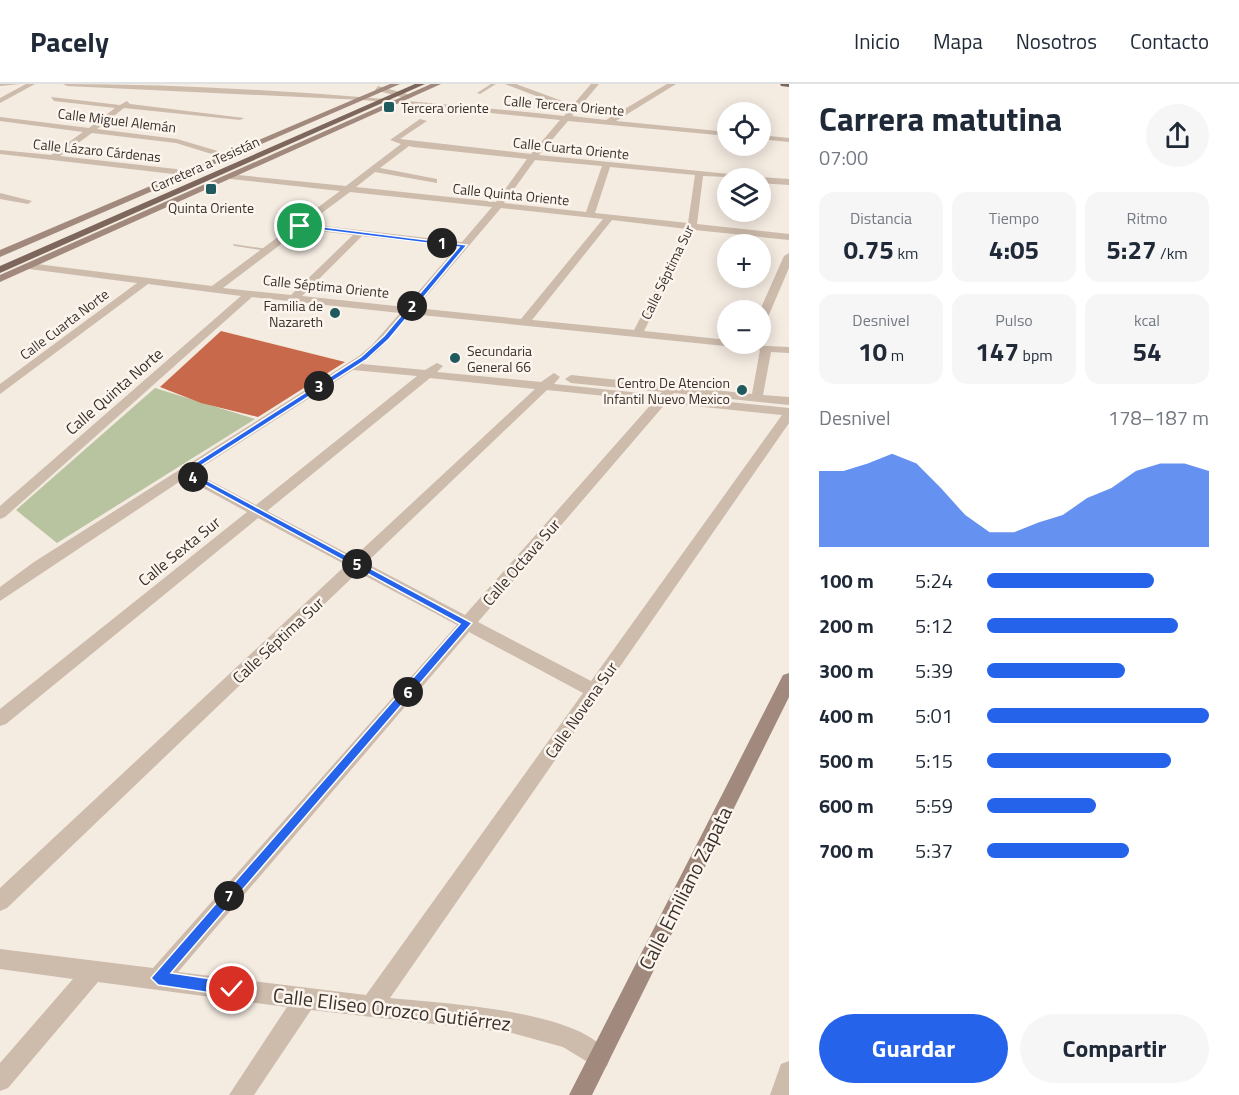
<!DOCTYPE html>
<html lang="es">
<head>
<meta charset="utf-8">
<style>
  :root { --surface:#fff; --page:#f6f6f7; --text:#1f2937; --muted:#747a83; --line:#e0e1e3; --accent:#2563eb }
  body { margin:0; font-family:"Titillium Web",sans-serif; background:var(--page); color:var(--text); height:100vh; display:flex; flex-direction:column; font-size:22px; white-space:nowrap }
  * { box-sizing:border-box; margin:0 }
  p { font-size:20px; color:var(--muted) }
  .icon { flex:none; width:33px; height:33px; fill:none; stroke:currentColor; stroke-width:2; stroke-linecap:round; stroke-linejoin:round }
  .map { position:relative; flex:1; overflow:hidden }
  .details { display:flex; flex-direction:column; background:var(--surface); width:450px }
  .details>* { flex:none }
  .buttons { position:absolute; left:717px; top:18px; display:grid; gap:12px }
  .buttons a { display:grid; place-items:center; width:54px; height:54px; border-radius:50%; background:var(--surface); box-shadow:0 3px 15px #0003; font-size:30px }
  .pin { position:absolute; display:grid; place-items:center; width:51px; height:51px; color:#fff; margin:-26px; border:3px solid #fff; border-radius:50%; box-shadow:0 2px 6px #0007 }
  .km { position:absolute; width:30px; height:30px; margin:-15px; border-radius:50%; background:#222; color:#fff; font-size:16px; line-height:30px; text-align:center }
  .round { display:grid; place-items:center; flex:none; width:63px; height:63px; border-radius:32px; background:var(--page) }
  .head { display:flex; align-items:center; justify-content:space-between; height:102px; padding:0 30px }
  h1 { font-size:33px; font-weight:700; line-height:45px }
  .metrics { display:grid; grid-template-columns:repeat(3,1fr); gap:9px; height:102px; padding:6px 30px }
  .metrics div { display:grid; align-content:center; border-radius:15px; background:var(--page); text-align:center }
  .metrics b { font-size:26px; font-weight:700 }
  .metrics small { font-size:16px; font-weight:400 }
  .metrics p { font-size:16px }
  .chart { height:168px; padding:12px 30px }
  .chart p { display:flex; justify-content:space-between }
  .chart svg { width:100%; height:108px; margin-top:6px; fill:var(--accent); opacity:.7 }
  .action { display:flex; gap:12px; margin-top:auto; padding:12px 30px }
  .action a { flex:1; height:69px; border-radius:36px; background:var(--accent); color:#fff; font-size:24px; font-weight:700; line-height:69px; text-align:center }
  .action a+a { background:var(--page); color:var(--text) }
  ul { padding:0 30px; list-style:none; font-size:20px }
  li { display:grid; grid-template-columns:96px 72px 1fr; align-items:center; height:45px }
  li i { height:15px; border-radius:8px; background:var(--accent) }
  header { display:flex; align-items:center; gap:36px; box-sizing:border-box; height:84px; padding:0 30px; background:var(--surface); border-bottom:2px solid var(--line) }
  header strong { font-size:28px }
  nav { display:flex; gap:33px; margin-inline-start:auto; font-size:21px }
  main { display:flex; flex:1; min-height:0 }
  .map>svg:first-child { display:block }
  .green { fill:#b8c4a0 }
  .building { fill:#c8694b }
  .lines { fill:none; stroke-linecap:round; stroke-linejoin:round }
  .lane { fill:#cdbbac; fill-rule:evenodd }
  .street { fill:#cdbbac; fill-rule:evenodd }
  .secondary { fill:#a18a7d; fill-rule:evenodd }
  .primary { fill:#7d675c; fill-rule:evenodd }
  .route { fill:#2563eb; stroke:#fff; stroke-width:1.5 }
  .poi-dot { fill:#1f5a5e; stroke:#fbf5ee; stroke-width:2 }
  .labels { text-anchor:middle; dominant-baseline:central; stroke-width:5; stroke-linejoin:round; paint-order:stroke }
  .far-street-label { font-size:14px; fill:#3b302b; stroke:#fbf5ee }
  .far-poi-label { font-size:14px; fill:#3b302b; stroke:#fbf5ee; text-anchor:start }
  .street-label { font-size:16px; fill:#3b302b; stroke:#fbf5ee }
  .near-street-label { font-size:20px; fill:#3b302b; stroke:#fbf5ee }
</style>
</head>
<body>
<header>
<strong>Pacely</strong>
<nav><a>Inicio</a><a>Mapa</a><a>Nosotros</a><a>Contacto</a></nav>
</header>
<main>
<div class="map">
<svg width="789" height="1011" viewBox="0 0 789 1011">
  <rect width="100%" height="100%" fill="#f4ebe1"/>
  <!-- green -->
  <path class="green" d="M155,304L255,335L57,459L16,426Z"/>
  <!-- building -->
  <path class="building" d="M221,247L345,278L258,333L201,319L160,303Z"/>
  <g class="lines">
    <!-- lane -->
    <path class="lane" d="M0,0H20L0,2Z
      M491,0H496L480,10L477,9Z
      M233,160L267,165L269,166L267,167L235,162L233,161Z"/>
    <!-- street -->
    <path class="street" d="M26,0H35L0,19V14Z
      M63,0C231,0 398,15 564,32L570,25L505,0H516L573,21L591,0H599L572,32L606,36L667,0H676L616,37L728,48V52L568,37L539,71L749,92L750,94L703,92L697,140L789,150V156L695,146L644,247L728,256V260L789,263V269L771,268L763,311L789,313V321L674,309L671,312L789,324V339L390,914C437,919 590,926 610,974L607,982L599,985L563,963L512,949L311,926L254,1011H229L287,923L98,898L8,1004L0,1007V979L73,895L0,885V865L153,884L457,541L358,488L7,824L0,827V804L346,481L258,434L6,640L0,642V625L247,428L185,394L0,517V503L34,478L359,272L372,261L400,229L252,213L5,433L0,435V422L241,212L148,200L0,310V300L137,199L29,185L24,182L29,179L212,202L340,107L231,95L227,92L228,90L346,102L401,60L390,56L420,35L427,37L400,55L531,70L560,36L363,16L67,2ZM409,62L413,63L527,75L496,118L356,103L375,88L437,99V95L380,84ZM535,76L602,82L586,128L504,119ZM610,83L695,91L688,139L595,129ZM350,108L492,123L462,158L307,140ZM501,124L603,135L521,235L416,224ZM612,136L687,145L634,246L532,236ZM301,145L353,151L291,211L223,204ZM362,152L457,163L405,223L302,212ZM411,230L725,262L760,266L752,310L571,291L565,295L571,299L662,308L659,311L554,300L560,293L554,289L541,298L437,288L443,282L437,279L425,286L362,280L380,265ZM353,286L417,292L256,421L194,388ZM430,294L535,305L354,473L267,427ZM547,306L654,317L465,531L366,479ZM666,319L782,331L591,597L478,538ZM469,548L583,609L366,911L178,888Z
      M378,2L411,11L412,13L408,15L375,6Z
      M51,13L120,21L127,17L130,20L244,34L240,36L124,24L97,45L177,55L231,71L232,73L228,75L176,59L92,49L60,72L194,87V91L191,92L0,70V66L51,71L83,48L0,37V33L89,44L115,24L54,17Z
      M760,51L789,54V58L760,55Z
      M760,93L789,95V101L760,99V94H757Z
      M0,109L32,117L28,120L0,115Z
      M789,169V184L765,240L760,243V226L784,172Z
      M789,977V1011H770L781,980Z"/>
    <!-- secondary -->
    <path class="secondary" d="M390,0H400L0,173V166Z
      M431,0H441L0,198V191Z
      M789,589V613L592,1011H569L783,591Z"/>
    <!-- primary -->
    <path class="primary" d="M415,0H425L0,189V182Z
      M780,0H789V3L781,2Z"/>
  </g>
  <!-- route -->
  <path class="route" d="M300,140L467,161L389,255L366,276L191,388L472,539L171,889L232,898L239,905L232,912L158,901L151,894L460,540L181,388L361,273L384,252L459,163L298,143Z"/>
  <!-- markers -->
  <g class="poi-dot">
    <rect x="383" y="17" width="12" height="12" rx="3"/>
    <rect x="205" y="99" width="12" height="12" rx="3"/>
    <circle cx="335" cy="229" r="6"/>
    <circle cx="455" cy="274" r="6"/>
    <circle cx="742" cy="306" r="6"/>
  </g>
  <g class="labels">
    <!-- far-street labels -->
    <g class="far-street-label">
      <text transform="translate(564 21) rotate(5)">Calle Tercera Oriente</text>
      <text transform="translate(117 36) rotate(7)">Calle Miguel Alemán</text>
      <text transform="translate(571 64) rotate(6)">Calle Cuarta Oriente</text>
      <text transform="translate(97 66) rotate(6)">Calle Lázaro Cárdenas</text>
      <text transform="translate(205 80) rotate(-24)">Carretera a Tesistán</text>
      <text transform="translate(511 110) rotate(6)">Calle Quinta Oriente</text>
      <text transform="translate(667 188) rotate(-64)">Calle Séptima Sur</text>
      <text transform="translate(326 202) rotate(6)">Calle Séptima Oriente</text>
      <text transform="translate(64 240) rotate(-37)">Calle Cuarta Norte</text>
    </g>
    <!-- far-poi labels -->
    <g class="far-poi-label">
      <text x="401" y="23">Tercera oriente</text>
      <text x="211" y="123" text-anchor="middle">Quinta Oriente</text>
      <text x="323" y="221" text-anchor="end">Familia de<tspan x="323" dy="16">Nazareth</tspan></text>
      <text x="467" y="266">Secundaria<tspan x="467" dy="16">General 66</tspan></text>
      <text x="730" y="298" text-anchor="end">Centro De Atencion<tspan x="730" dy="16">Infantil Nuevo Mexico</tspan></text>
    </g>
    <!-- street labels -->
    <g class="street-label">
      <text transform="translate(114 307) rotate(-41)">Calle Quinta Norte</text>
      <text transform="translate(179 467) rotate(-39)">Calle Sexta Sur</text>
      <text transform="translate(521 478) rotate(-49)">Calle Octava Sur</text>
      <text transform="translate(278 556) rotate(-43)">Calle Séptima Sur</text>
      <text transform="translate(581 626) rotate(-55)">Calle Novena Sur</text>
    </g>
    <!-- near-street labels -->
    <g class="near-street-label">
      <text transform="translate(685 804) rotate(-63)">Calle Emiliano Zapata</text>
      <text transform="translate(392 925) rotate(7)">Calle Eliseo Orozco Gutiérrez</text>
    </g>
  </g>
</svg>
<div class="buttons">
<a><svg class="icon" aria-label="locate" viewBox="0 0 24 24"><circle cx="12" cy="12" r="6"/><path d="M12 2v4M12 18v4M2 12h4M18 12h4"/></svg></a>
<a><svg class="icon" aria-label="layers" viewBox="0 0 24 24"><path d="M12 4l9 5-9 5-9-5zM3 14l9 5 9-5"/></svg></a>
<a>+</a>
<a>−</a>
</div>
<div class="pin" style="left:300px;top:142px;background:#1e9e55"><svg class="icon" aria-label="arrive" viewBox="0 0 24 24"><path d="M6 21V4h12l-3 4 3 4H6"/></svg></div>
<div class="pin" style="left:232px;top:905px;background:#d93025"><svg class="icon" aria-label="check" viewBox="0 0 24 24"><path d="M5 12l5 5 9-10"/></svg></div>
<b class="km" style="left:442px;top:159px">1</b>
<b class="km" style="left:412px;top:222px">2</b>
<b class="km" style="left:319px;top:302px">3</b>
<b class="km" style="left:193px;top:393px">4</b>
<b class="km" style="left:357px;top:480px">5</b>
<b class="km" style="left:408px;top:608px">6</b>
<b class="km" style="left:229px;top:812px">7</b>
</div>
<section class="details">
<div class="head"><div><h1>Carrera matutina</h1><p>07:00</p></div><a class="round"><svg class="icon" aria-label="share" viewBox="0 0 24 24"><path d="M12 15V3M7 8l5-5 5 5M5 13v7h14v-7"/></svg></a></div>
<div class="metrics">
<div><p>Distancia</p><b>0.75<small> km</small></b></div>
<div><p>Tiempo</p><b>4:05</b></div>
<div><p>Ritmo</p><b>5:27<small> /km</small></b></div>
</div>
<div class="metrics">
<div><p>Desnivel</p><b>10<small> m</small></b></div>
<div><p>Pulso</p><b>147<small> bpm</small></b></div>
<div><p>kcal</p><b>54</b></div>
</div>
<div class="chart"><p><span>Desnivel</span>178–187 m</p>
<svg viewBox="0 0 160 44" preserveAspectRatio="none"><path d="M0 44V13L10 13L20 10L30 6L40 10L50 20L60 31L70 38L80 38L90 34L100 31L110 24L120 20L130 13L140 10L150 10L160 13V44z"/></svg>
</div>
<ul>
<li><b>100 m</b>5:24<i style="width:75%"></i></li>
<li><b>200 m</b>5:12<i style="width:86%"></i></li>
<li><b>300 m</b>5:39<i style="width:62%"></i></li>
<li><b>400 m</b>5:01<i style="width:100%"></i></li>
<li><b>500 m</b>5:15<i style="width:83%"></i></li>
<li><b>600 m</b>5:59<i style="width:49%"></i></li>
<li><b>700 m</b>5:37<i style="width:64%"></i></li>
</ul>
<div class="action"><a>Guardar</a><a>Compartir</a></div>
</section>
</main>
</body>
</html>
